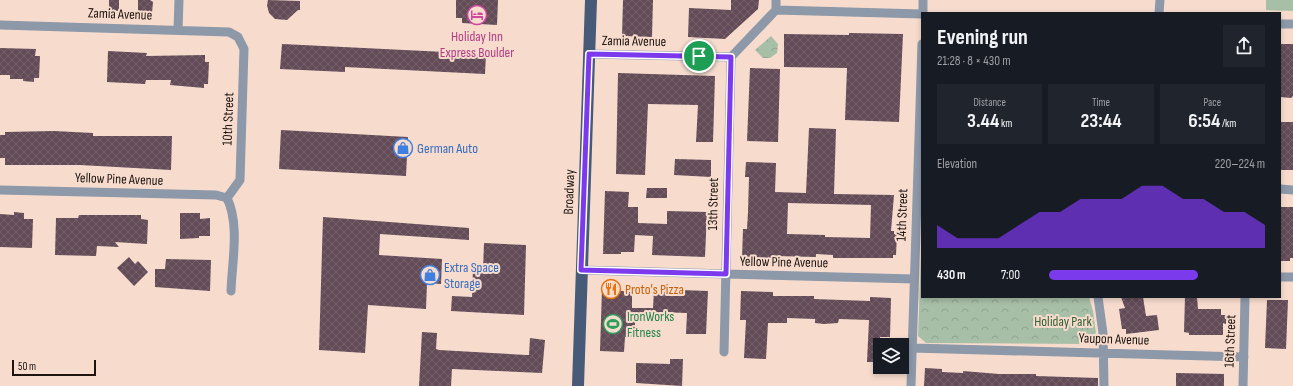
<!DOCTYPE html>
<html lang="en">
<head>
<meta charset="utf-8">
<style>
  :root { --surface:#171b24; --page:#20242c; --text:#f1f3f6; --muted:#9ea1a6; --accent:#7c3aed }
  body { margin:0; font-family:"Sofia Sans Condensed",sans-serif; background:var(--page); color:var(--text); height:100vh; display:flex; flex-direction:column; font-size:15px; white-space:nowrap }
  * { box-sizing:border-box; margin:0 }
  p { font-size:13px; color:var(--muted) }
  .icon { flex:none; width:22px; height:22px; fill:none; stroke:currentColor; stroke-width:2; stroke-linecap:round; stroke-linejoin:round }
  .map { position:relative; flex:1; overflow:hidden }
  .side { position:absolute; left:921px; top:12px; width:360px; height:286px; display:flex; flex-direction:column; background:var(--surface); border-radius:0px; box-shadow:0 2px 6px #0003 }
  .side>* { flex:none }
  .tools { position:absolute; left:873px; top:338px; display:grid; gap:8px }
  .tools a { display:grid; place-items:center; width:36px; height:36px; border-radius:0px; background:var(--surface); box-shadow:0 2px 6px #0003; font-size:20px }
  .scale { position:absolute; left:12px; bottom:10px; width:84px; box-sizing:border-box; padding-left:4px; border:2px solid #1d140f; border-top:0; font-size:11px; line-height:14px; white-space:nowrap; color:#1d140f; -webkit-text-stroke:3px #f7dcce; paint-order:stroke }
  .pin { position:absolute; display:grid; place-items:center; width:34px; height:34px; color:#fff; margin:-17px; border:2px solid #fff; border-radius:50%; box-shadow:0 1px 4px #0007 }
  .round { display:grid; place-items:center; flex:none; width:42px; height:42px; border-radius:0px; background:var(--page) }
  .head { display:flex; align-items:center; justify-content:space-between; height:68px; padding:0 16px }
  h1 { font-size:22px; font-weight:700; line-height:30px }
  .metrics { display:grid; grid-template-columns:repeat(3,1fr); gap:6px; height:68px; padding:4px 16px }
  .metrics div { display:grid; align-content:center; border-radius:0px; background:var(--page); text-align:center }
  .metrics b { font-size:20px; font-weight:700 }
  .metrics small { font-size:11px; font-weight:400 }
  .metrics p { font-size:11px }
  .chart { height:112px; padding:8px 16px }
  .chart p { display:flex; justify-content:space-between }
  .chart svg { width:100%; height:72px; margin-top:4px; fill:var(--accent); opacity:.7 }
  ul { padding:0 16px; list-style:none; font-size:13px }
  li { display:grid; grid-template-columns:64px 48px 1fr; align-items:center; height:30px }
  li i { height:10px; border-radius:5px; background:var(--accent) }
  .map>svg:first-child { display:block }
  .green { fill:#a8bfa7 }
  .park { fill:url(#park-crowns) }
  .building { fill:url(#building-cross-hatch); fill-rule:evenodd }
  .lines { fill:none; stroke-linecap:round; stroke-linejoin:round }
  .street { stroke:#8d98a9; stroke-width:9 }
  .primary { stroke:#475a77; stroke-width:12 }
  .route-casing { stroke:#fff; stroke-width:8 }
  .route { stroke:#7c3aed; stroke-width:5 }
  .labels { text-anchor:middle; dominant-baseline:central; stroke-width:4; stroke-linejoin:round; paint-order:stroke }
  .street-label { font-size:14px; fill:#1d140f; stroke:#f7dcce }
  .hotel-label { font-size:14px; fill:#b23c85; stroke:#f7dcce }
  .shop-label { font-size:14px; fill:#366cbe; stroke:#f7dcce; text-anchor:start }
  .food-label { font-size:14px; fill:#c56008; stroke:#f7dcce; text-anchor:start }
  .leisure-label { font-size:14px; fill:#27864d; stroke:#f7dcce; text-anchor:start }
  .park-label { font-size:14px; fill:#306132; stroke:#f7dcce }
</style>
</head>
<body>
<div class="map">
<svg width="1293" height="386" viewBox="0 0 1293 386">
  <defs>
    <pattern id="park-crowns" width="20" height="18" patternUnits="userSpaceOnUse"><rect width="20" height="18" fill="#a8bfa7"/><path d="M2 6a3 3 0 1 1 6 0M12 15a3 3 0 1 1 6 0" fill="none" stroke="#90a38f"/></pattern>
    <pattern id="building-cross-hatch" width="8" height="8" patternUnits="userSpaceOnUse"><rect width="8" height="8" fill="#634b57"/><path d="M0 0l8 8M0 8l8-8" fill="none" stroke="#75616a"/></pattern>
  </defs>
  <rect width="100%" height="100%" fill="#f7dcce"/>
  <!-- green -->
  <path class="green" d="M1266,0H1293V11L1266,10Z"/>
  <!-- park -->
  <path class="park" d="M771,36L778,44L777,53L770,58H763L755,50Z
    M922,229V297H1089L1093,311L1096,333L1084,344L926,343L918,336Z"/>
  <!-- building -->
  <path class="building" d="M109,0H119V11H109Z
    M138,0H150L153,2L152,13L138,12Z
    M268,0L300,1V10H298L287,20L275,19L269,13L267,5Z
    M456,0H498L497,25L462,23V18H456Z
    M623,0H653L652,37L622,36Z
    M731,0H759L758,9L725,39L688,37L689,8L731,10Z
    M849,33L903,34L899,122L845,120L847,68L784,67V34L849,35Z
    M282,44L486,54L485,74L345,67V72L280,69Z
    M1280,44H1293V96L1291,98L1280,97Z
    M0,48L36,49L35,56H40L39,78H34V82L23,81V79H10V75H0Z
    M108,51L147,53L146,56L205,55V62H209L208,84H204V88L170,85L171,80H146L145,84L107,82Z
    M750,68L780,69L778,142L747,141Z
    M618,73L715,76L713,142H696L698,105L648,104L645,175L616,174Z
    M1280,122H1293V170H1280Z
    M809,128L836,129L834,194L894,195L891,231H894V234H897L896,255H893V258H833V255L816,254V257L775,256L774,259L742,258L743,229H747L748,212L749,177H745L746,162L776,163L775,192L806,193ZM788,203L871,205L870,238L825,237V235L787,234Z
    M281,130L408,137L406,176L279,169Z
    M54,131L93,133V136H172L171,170L80,165H5V158H0V135H5V132Z
    M675,159L711,160V177L674,175Z
    M647,188H667V198H646Z
    M605,191L629,192L628,207H638V223L667,224V211L707,212L705,257L652,255L653,236L635,235L634,252H621V254H603Z
    M1280,207H1293V258H1290V261H1280Z
    M14,212L24,213V219H33L32,248L0,247V214L14,215Z
    M180,213H200V219L210,218V236H199V238L180,239Z
    M79,215H141V219L148,220L147,244L115,242L119,247L97,246L96,256L55,255L56,218H78Z
    M323,217L469,228V240L380,234L379,255L442,259L441,284L427,283L426,309L368,305L365,353L319,350Z
    M484,243L526,245L524,315L451,311L452,296L472,297L473,269L483,270Z
    M129,257L135,264L138,261L148,272L134,286L117,268Z
    M166,259L211,260L210,291L155,287V269H165Z
    M602,289L632,292V308H653L654,289L708,291L706,334H686L687,313L659,312V322L635,321V337H625L624,352L600,351Z
    M741,291L773,292V296H814V299L870,301V297L891,298L890,337H880V362H867L869,320L839,319L838,323L824,324L815,323V319L787,318V323H768L766,359L744,358L746,320H740Z
    M1121,297H1143L1146,316L1157,315L1159,330L1126,334V329H1122L1119,309L1125,308Z
    M1185,297H1197L1198,309H1221V315H1227L1226,324L1223,323V335H1189V333L1184,332Z
    M1267,300H1288L1286,349L1265,348Z
    M422,332L437,333L436,349L439,350L526,355H529L530,338L545,340L542,373L452,369L451,386H419Z
    M670,359H683L682,386L636,383V363L670,364Z
    M925,368L942,369V372L963,373V371L999,374H1036V376L1098,378V386H924Z
    M1176,373L1224,374V386H1176Z"/>
  <g class="lines">
    <!-- street -->
    <path class="street" d="M776,10V0
      M923,13V0
      M1159,13L1160,0
      M1280,24H1293
      M0,25L229,32L238,37L244,49L240,180L227,198
      M178,30L179,0
      M589,54L731,57L776,10L922,14
      M1280,189L1293,190
      M0,190L216,195L227,198C240,225 232,261 231,291
      M581,270L914,279
      M1280,277H1293
      M1098,297L1103,333L1104,386
      M912,348L1244,357
      M724,352L731,57
      M911,386L922,44
      M1243,386L1245,297"/>
    <!-- primary -->
    <path class="primary" d="M578,386L591,0"/>
  </g>
  <g class="lines">
    <!-- route casing -->
    <g class="route-casing">
      <path id="route" d="M589,54L731,57L726,274L581,270Z"/>
    </g>
    <!-- route -->
    <use href="#route" class="route"/>
  </g>
  <!-- icons -->
  <defs>
    <g id="hotel-ring" transform="scale(1)"><circle r="9.5" fill="#f7dcce" stroke="#d1479c" stroke-width="1.5"/><path d="M-6-4.5h1.5V1H6V5H4.5V3h-9V5H-6ZM-4 0a1.8 1.8 0 1 1 3.6 0ZM.5 0V-2.5h3Q6-2.5 6 0Z" fill="#d1479c"/></g>
    <g id="shop-ring" transform="scale(1)"><circle r="9.5" fill="#f7dcce" stroke="#3f7fe0" stroke-width="1.5"/><path d="M-5-2.5h2.3a2.7 3.5 0 0 1 5.4 0H5L5.5 6h-11ZM-1.5-2.5h3a1.5 2.3 0 0 0-3 0Z" fill="#3f7fe0"/></g>
    <g id="restaurant-ring" transform="scale(1)"><circle r="9.5" fill="#f7dcce" stroke="#e8710a" stroke-width="1.5"/><path d="M-5-6h1v4h1v-4h1v4h1v-4h1v5L-1.5 .5V6h-2V.5L-5-1ZM5-6V6H3V1.5H1.5Q1.5-4 5-6Z" fill="#e8710a"/></g>
    <g id="stadium-ring" transform="scale(1)"><circle r="9.5" fill="#f7dcce" stroke="#2e9e5b" stroke-width="1.5"/><path d="M0-5a6.5 5 0 1 0 0 10a6.5 5 0 1 0 0-10ZM-3.5-1.8h7v3.6h-7Z" fill="#2e9e5b"/></g>
  </defs>
  <g fill-rule="evenodd">
    <use href="#hotel-ring" x="477" y="15"/>
    <use href="#shop-ring" x="403" y="148"/>
    <use href="#shop-ring" x="430" y="275"/>
    <use href="#restaurant-ring" x="611" y="289"/>
    <use href="#stadium-ring" x="613" y="324"/>
  </g>
  <g class="labels">
    <!-- street labels -->
    <g class="street-label">
      <text transform="translate(120 14) rotate(2)">Zamia Avenue</text>
      <text transform="translate(634 41) rotate(1)">Zamia Avenue</text>
      <text transform="translate(228 119) rotate(-88)">10th Street</text>
      <text transform="translate(119 179) rotate(2)">Yellow Pine Avenue</text>
      <text transform="translate(569 192) rotate(-88)">Broadway</text>
      <text transform="translate(713 204) rotate(-89)">13th Street</text>
      <text transform="translate(902 215) rotate(-88)">14th Street</text>
      <text transform="translate(784 262) rotate(1)">Yellow Pine Avenue</text>
      <text transform="translate(1114 339) rotate(2)">Yaupon Avenue</text>
      <text transform="translate(1230 341) rotate(-88)">16th Street</text>
    </g>
    <!-- hotel labels -->
    <g class="hotel-label">
      <text x="477" y="36">Holiday Inn<tspan x="477" dy="16">Express Boulder</tspan></text>
    </g>
    <!-- shop labels -->
    <g class="shop-label">
      <text x="417" y="148">German Auto</text>
      <text x="444" y="267">Extra Space<tspan x="444" dy="16">Storage</tspan></text>
    </g>
    <!-- food labels -->
    <g class="food-label">
      <text x="625" y="289">Proto's Pizza</text>
    </g>
    <!-- leisure labels -->
    <g class="leisure-label">
      <text x="627" y="316">IronWorks<tspan x="627" dy="16">Fitness</tspan></text>
    </g>
    <!-- park labels -->
    <g class="park-label">
      <text x="1063" y="321">Holiday Park</text>
    </g>
  </g>
</svg>
<div class="tools">
<a><svg class="icon" aria-label="layers" viewBox="0 0 24 24"><path d="M12 4l9 5-9 5-9-5zM3 14l9 5 9-5"/></svg></a>
</div>
<div class="scale">50 m</div>
<div class="pin" style="left:699px;top:56px;background:#1e9e55"><svg class="icon" aria-label="arrive" viewBox="0 0 24 24"><path d="M6 21V4h12l-3 4 3 4H6"/></svg></div>
<section class="side">
<div class="head"><div><h1>Evening run</h1><p>21:28 · 8 × 430 m</p></div><a class="round"><svg class="icon" aria-label="share" viewBox="0 0 24 24"><path d="M12 15V3M7 8l5-5 5 5M5 13v7h14v-7"/></svg></a></div>
<div class="metrics">
<div><p>Distance</p><b>3.44<small> km</small></b></div>
<div><p>Time</p><b>23:44</b></div>
<div><p>Pace</p><b>6:54<small> /km</small></b></div>
</div>
<div class="chart"><p><span>Elevation</span>220–224 m</p>
<svg viewBox="0 0 160 44" preserveAspectRatio="none"><path d="M0 44V30L10 38L20 38L30 38L40 30L50 22L60 22L70 14L80 14L90 14L100 6L110 6L120 14L130 14L140 22L150 22L160 30V44z"/></svg>
</div>
<ul>
<li><b>430 m</b>7:00<i style="width:69%"></i></li>
</ul>
</section>
</div>
</body>
</html>
